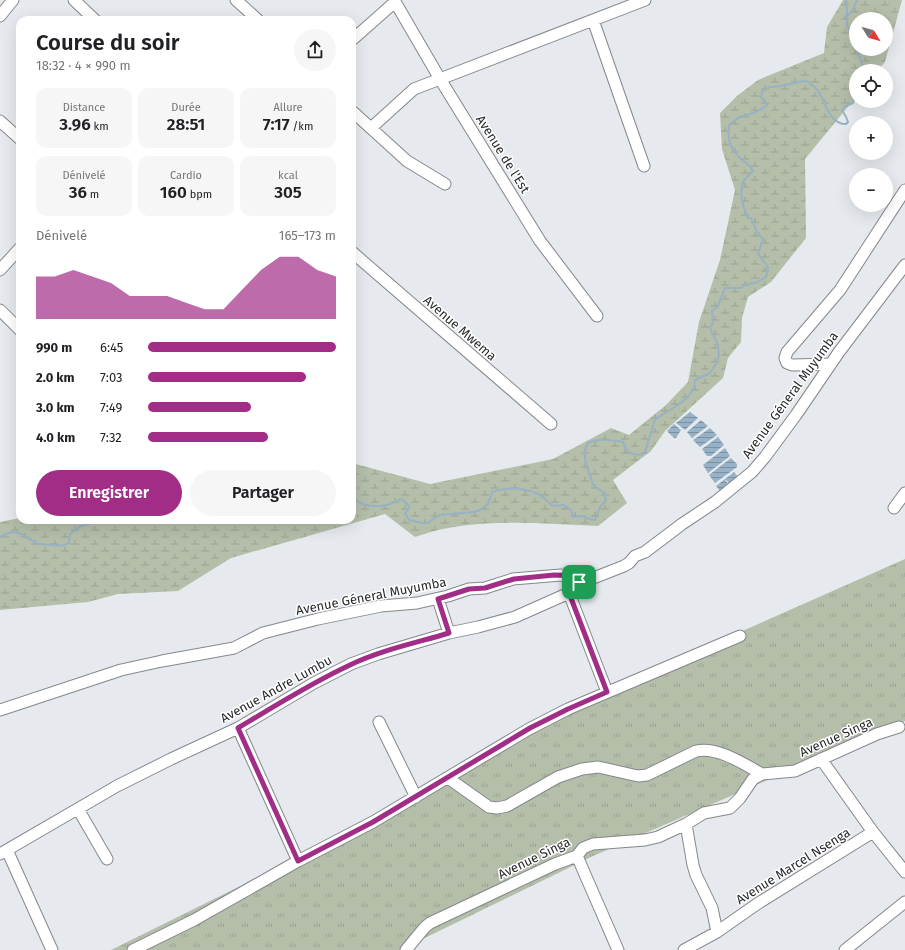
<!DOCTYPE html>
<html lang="fr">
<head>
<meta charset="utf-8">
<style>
  :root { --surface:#fff; --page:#f6f6f6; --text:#202124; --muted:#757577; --accent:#a22d87 }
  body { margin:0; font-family:"Fira Sans",sans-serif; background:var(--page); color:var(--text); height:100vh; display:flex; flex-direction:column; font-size:15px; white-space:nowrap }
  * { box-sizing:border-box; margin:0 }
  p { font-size:13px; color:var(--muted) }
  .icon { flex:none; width:22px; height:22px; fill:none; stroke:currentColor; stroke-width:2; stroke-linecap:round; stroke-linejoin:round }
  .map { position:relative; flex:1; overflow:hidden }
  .panel { position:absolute; left:16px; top:16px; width:340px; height:508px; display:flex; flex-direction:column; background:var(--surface); border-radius:12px; box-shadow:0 4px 16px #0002 }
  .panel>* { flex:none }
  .needle { width:26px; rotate:127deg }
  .tools { position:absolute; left:849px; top:12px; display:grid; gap:8px }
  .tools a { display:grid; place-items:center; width:44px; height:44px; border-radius:50%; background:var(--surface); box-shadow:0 4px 16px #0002; font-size:20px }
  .pin { position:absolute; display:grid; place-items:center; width:34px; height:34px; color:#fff; margin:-17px; border-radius:8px; box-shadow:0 2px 6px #0006 }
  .round { display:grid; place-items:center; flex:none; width:42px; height:42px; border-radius:21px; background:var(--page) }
  .overview { display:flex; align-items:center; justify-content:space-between; height:68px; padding:0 20px }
  h1 { font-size:22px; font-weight:600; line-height:30px }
  .figures { display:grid; grid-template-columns:repeat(3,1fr); gap:6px; height:68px; padding:4px 20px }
  .figures div { display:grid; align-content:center; border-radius:10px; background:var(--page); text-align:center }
  .figures b { font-size:17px; font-weight:600 }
  .figures small { font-size:11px; font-weight:400 }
  .figures p { font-size:11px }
  .chart { height:112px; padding:8px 20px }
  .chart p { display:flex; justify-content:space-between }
  .chart svg { width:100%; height:72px; margin-top:4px; fill:var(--accent); opacity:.7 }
  .button { display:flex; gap:8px; margin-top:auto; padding:8px 20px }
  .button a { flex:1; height:46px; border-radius:24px; background:var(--accent); color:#fff; font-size:16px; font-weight:600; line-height:46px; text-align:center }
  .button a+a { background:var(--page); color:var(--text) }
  ul { padding:0 20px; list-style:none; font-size:13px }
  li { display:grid; grid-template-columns:64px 48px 1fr; align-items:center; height:30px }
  li i { height:10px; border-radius:5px; background:var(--accent) }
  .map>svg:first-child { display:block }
  .grass { fill:url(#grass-tufts) }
  .wetland { fill:url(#wetland-marsh); fill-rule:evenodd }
  .water { fill:url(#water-rules) }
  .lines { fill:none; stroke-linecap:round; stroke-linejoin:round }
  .stream { stroke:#97b2c6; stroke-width:2 }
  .minor-casing { stroke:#84878b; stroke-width:13 }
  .minor { stroke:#fff; stroke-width:11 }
  .route-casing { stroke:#fff; stroke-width:8 }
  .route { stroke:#a22d87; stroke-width:5 }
  .labels { text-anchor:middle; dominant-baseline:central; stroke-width:3; stroke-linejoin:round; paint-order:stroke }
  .street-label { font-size:13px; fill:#28292b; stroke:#fff }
</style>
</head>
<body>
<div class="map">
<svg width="905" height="950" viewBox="0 0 905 950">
  <defs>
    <pattern id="grass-tufts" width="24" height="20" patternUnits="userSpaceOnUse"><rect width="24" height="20" fill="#b4bea9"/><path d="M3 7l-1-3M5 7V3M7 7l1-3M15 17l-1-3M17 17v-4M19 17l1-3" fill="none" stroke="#9ba392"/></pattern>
    <pattern id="wetland-marsh" width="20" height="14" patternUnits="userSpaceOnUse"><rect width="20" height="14" fill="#b4bea9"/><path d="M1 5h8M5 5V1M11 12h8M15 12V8" fill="none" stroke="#9ba392"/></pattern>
    <pattern id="water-rules" width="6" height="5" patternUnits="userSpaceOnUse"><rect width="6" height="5" fill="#97b2c6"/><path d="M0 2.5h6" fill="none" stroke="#7b91a1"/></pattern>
  </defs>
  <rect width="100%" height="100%" fill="#e6eaee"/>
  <!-- grass -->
  <path class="grass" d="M905,559V721L894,725L593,856L400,950H111L303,855L575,705Z"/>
  <!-- wetland -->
  <path class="wetland" d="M843,0H902L885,62L877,71H856V97L805,159L806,238L771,282L748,297L742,318L741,342L728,358L723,378L665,431L651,451L613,480L627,503L598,526C538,524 473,516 415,537L385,514L231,558L178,591L118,594L88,602L0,610V522L20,518V520H352V463L430,484L553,459L611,428L629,435L666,405L688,382L699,322L720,260L735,190L722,149L720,113L737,96L758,80L824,53L827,27ZM856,19H886V49H856Z"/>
  <!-- water -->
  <path class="water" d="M690,412L698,418L685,430L676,423Z
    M701,420L708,426L692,438L687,432Z
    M674,424L681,430L676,438H674L667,431Z
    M710,428L717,435L700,447L693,440Z
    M718,437L724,445L711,456H707L702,449Z
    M725,448L730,456L708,473L703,465Z
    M731,458L737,464V467L715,483L709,475Z
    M734,472L739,478L730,484L726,480H725L729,485L721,492L716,486Z"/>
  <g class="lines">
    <!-- stream -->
    <path class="stream" d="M846,0L847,4V25L865,71
      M847,16L851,13L857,0
      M352,495C358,507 378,508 390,504C394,503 397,500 402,499L409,506L408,510L405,513L409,520L422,523H428L439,515L474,512L480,510L488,504L492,492C507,487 523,487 538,494C551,500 545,508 564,505L571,510L573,517L583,516L589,519L595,520L600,507L606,500L604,493L593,485C591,475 583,463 585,451C585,449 587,445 588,443C599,438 612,440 623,442C627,454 630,454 641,455L645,452L655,419C664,414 690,399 693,389C695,386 695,383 695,380L710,373L717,362L719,355L718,345L710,328L713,322L712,311L718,306L725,288H741L746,284L755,283L766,277L768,267L758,254L763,239L757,232L751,218H748C743,207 737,188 746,178C748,175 751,173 753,171C749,163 746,164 740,158C730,148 727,139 729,125C732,123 736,119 740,117C749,114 760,112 767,105L761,97L762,92L769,87C783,88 794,81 807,81C811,84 816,88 819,92C826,103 829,124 846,124L848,122L846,117L842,110L844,107L853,103L856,94
      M210,520L213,522L220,520
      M0,537C21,524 25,541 41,544C45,545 50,544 54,545C60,546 63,546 69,543L70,534L79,527L99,520"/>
    <!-- minor casing -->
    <g class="minor-casing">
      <path id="minor" d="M74,0L95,20
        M236,0L258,20
        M394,0L440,79L540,241L597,316
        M0,16L13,0
        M593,20L644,166
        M352,40L395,2
        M352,111L407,161L445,184
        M0,121L20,139
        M371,128L414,89L645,0
        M352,252L551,424
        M0,270L20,248
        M0,310L20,330
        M831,364L792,365L787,363L785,358L787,352L840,290L905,190
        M894,508L905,493
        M569,593L607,692
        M438,599L449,633
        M0,710L121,670L162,661L234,648L263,633L318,619L381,606L417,603L448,596L469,589L485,588L513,579L561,575L575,578L579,582L591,579L624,566L629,563L635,556L645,552L682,524L715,502L752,472L765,457L796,415L839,352L905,265
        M379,722L416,797
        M238,728L298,861
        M821,759L873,832L905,872
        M448,778L489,807L497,808L507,806L558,777L582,769L598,767L638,776L647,775L696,751C717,746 744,764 762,774
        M78,809L107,859
        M686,824L693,865L696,875L712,908L717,932
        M7,850L52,950
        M0,854L117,786L171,759L238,728L314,683L351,664L378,654L449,633L478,627L515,617L569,593L579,582
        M577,856L618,950
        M133,950L194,920L298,861L373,822L529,729L568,709L740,636
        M406,950L425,927L430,923L555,864L577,856L583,848L593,844L645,840L658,837L686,824L704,813L730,808L740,798L753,779L762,774L795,771L877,734L899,727
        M684,950L717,932L757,904L873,832
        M845,950L905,902"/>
    </g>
    <!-- minor -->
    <use href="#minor" class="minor"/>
  </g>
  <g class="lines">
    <!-- route casing -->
    <g class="route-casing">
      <path id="route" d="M554,575C563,575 573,575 579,582L569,593L607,692L568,709L530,728L373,822L298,861L238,728C275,706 311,683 350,665C381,650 416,643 449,633L438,599L469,589L485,588L514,579Z"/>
    </g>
    <!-- route -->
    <use href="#route" class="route"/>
  </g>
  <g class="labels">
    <!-- street labels -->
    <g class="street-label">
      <text transform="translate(503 154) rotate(58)">Avenue de l'Est</text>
      <text transform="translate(460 328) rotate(41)">Avenue Mwema</text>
      <text transform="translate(790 395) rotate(-54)">Avenue Géneral Muyumba</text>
      <text transform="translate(371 596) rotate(-11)">Avenue Géneral Muyumba</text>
      <text transform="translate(276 689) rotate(-29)">Avenue Andre Lumbu</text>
      <text transform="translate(836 737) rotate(-24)">Avenue Singa</text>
      <text transform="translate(534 858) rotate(-26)">Avenue Singa</text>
      <text transform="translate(793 866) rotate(-32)">Avenue Marcel Nsenga</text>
    </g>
  </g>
</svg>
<div class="tools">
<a><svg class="needle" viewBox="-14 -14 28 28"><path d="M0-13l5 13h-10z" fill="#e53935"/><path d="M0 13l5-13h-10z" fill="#757577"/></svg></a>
<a><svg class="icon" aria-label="locate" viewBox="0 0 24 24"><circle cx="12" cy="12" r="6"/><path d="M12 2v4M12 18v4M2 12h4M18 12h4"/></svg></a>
<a>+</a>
<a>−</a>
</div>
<div class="pin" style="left:579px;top:582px;background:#1e9e55"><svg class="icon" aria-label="arrive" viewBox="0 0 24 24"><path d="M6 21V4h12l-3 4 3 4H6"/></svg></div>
<section class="panel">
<div class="overview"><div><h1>Course du soir</h1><p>18:32 · 4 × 990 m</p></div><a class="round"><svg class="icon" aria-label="share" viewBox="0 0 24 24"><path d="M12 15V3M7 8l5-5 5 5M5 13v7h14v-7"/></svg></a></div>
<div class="figures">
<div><p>Distance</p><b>3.96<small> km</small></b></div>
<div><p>Durée</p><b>28:51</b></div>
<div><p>Allure</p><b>7:17<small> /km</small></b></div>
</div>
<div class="figures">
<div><p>Dénivelé</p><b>36<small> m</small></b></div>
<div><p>Cardio</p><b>160<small> bpm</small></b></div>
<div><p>kcal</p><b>305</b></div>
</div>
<div class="chart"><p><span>Dénivelé</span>165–173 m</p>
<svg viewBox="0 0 160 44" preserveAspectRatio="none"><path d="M0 44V18L10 18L20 14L30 18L40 22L50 30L60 30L70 30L80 34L90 38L100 38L110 26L120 14L130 6L140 6L150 14L160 18V44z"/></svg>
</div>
<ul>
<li><b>990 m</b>6:45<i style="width:100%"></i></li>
<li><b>2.0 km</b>7:03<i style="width:84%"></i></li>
<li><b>3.0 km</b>7:49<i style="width:55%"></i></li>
<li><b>4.0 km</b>7:32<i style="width:64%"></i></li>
</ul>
<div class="button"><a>Enregistrer</a><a>Partager</a></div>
</section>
</div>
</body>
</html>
